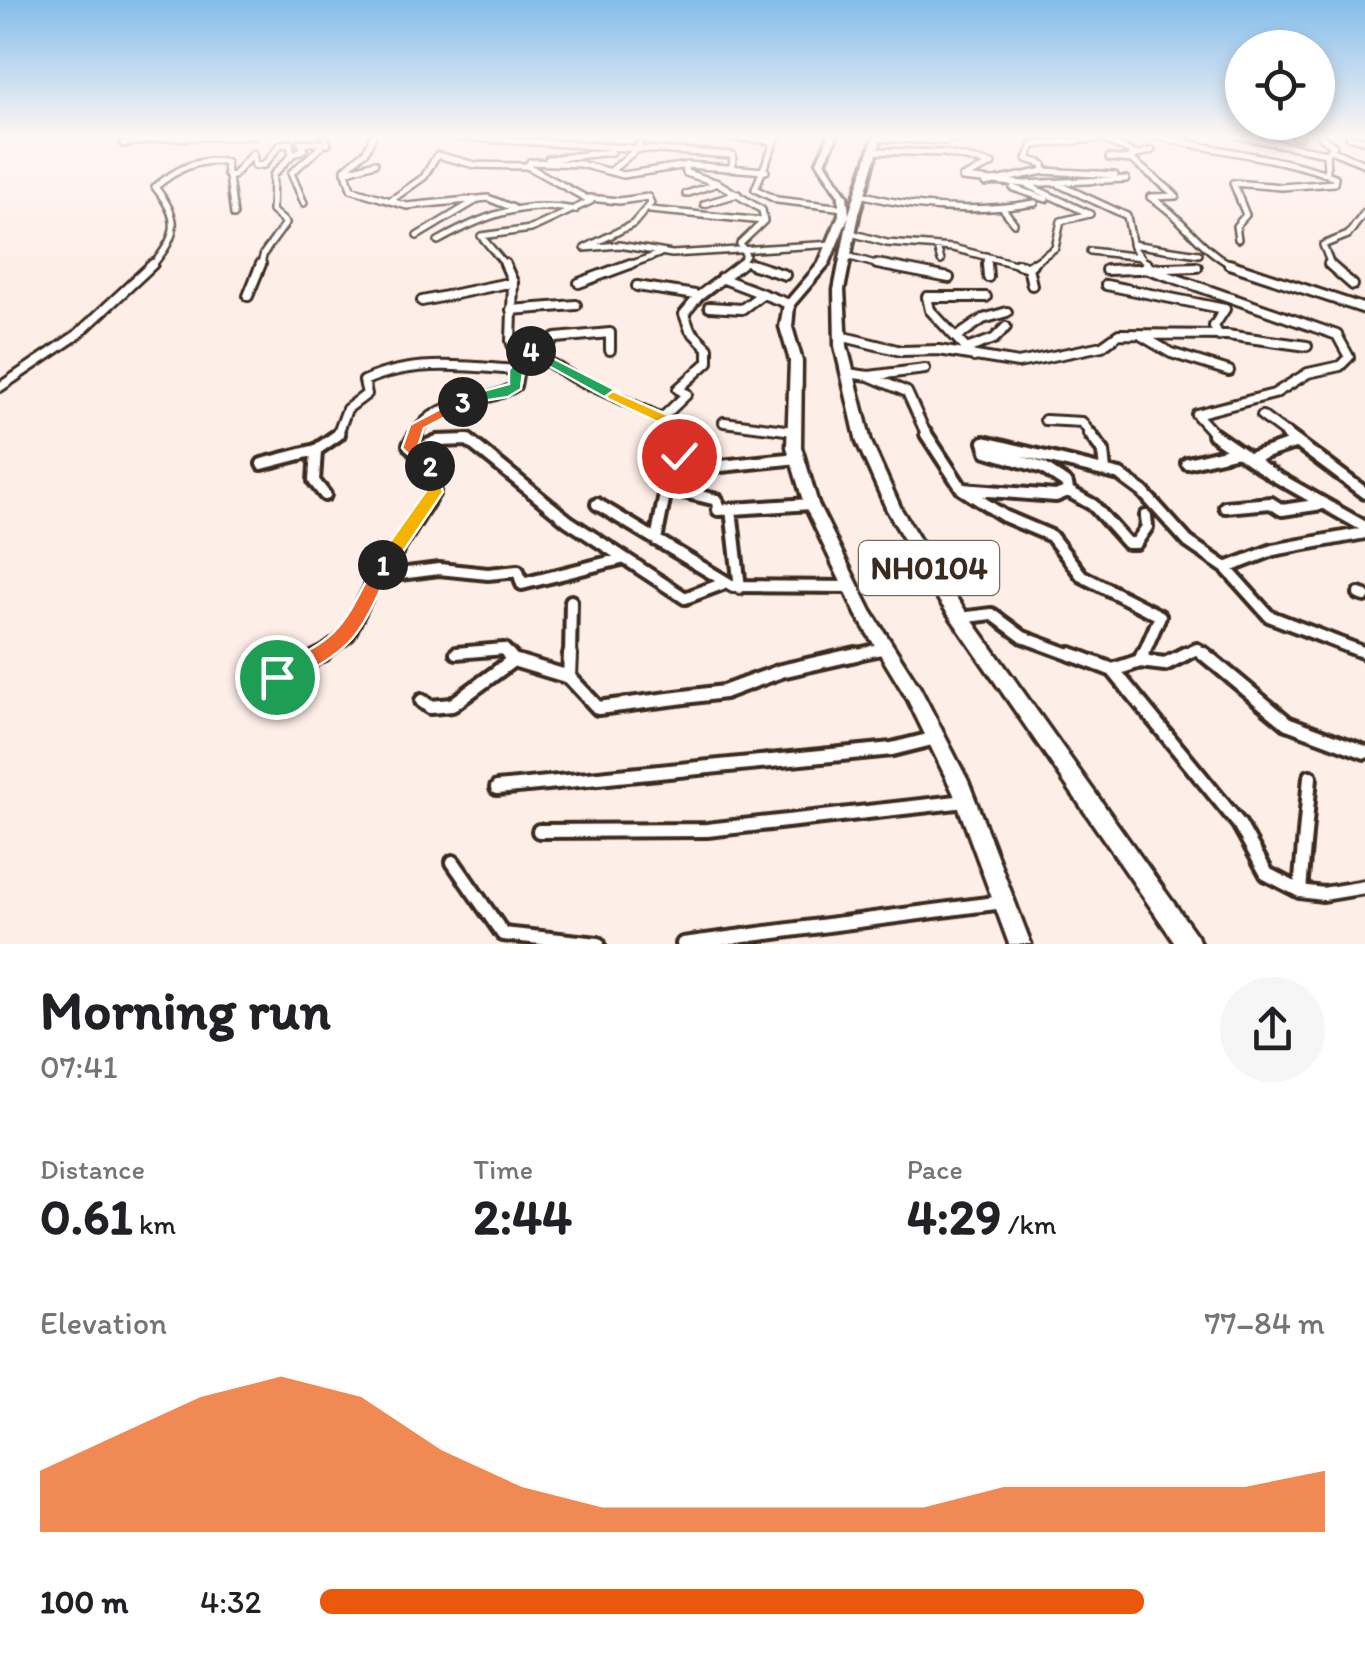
<!DOCTYPE html>
<html lang="en">
<head>
<meta charset="utf-8">
<style>
  :root { --surface:#fff; --page:#f6f6f6; --text:#202124; --muted:#757577; --accent:#ea580c }
  body { margin:0; font-family:Itim,sans-serif; background:var(--page); color:var(--text); height:100vh; display:flex; flex-direction:column; font-size:38px; white-space:nowrap }
  * { box-sizing:border-box; margin:0 }
  p { font-size:32px; color:var(--muted) }
  .icon { flex:none; width:55px; height:55px; fill:none; stroke:currentColor; stroke-width:2; stroke-linecap:round; stroke-linejoin:round }
  .map { position:relative; height:944px; overflow:hidden }
  .panel { display:flex; flex-direction:column; background:var(--surface); flex:1 }
  .panel>* { flex:none }
  .fabs { position:absolute; left:1225px; top:30px; display:grid; gap:20px }
  .fabs a { display:grid; place-items:center; width:110px; height:110px; border-radius:50%; background:var(--surface); box-shadow:0 5px 15px #0003; font-size:50px }
  .pin { position:absolute; display:grid; place-items:center; width:85px; height:85px; color:#fff; margin:-42px; border:5px solid #fff; border-radius:50%; box-shadow:0 2px 10px #0007 }
  .km { position:absolute; width:50px; height:50px; margin:-25px; border-radius:50%; background:#222; color:#fff; font-size:28px; line-height:50px; text-align:center }
  .round { display:grid; place-items:center; flex:none; width:105px; height:105px; border-radius:52px; background:var(--page) }
  .overview { display:flex; align-items:center; justify-content:space-between; height:170px; padding:0 40px }
  h1 { font-size:55px; font-weight:800; line-height:75px }
  .metrics { display:grid; grid-template-columns:repeat(3,1fr); gap:15px; height:170px; padding:10px 40px }
  .metrics div { display:grid; align-content:center }
  .metrics b { font-size:50px; font-weight:800 }
  .metrics small { font-size:28px; font-weight:400 }
  .metrics p { font-size:28px }
  .chart { height:280px; padding:20px 40px }
  .chart p { display:flex; justify-content:space-between }
  .chart svg { width:100%; height:180px; margin-top:10px; fill:var(--accent); opacity:.7 }
  ul { padding:0 40px; list-style:none; font-size:32px }
  li { display:grid; grid-template-columns:160px 120px 1fr; align-items:center; height:75px }
  li i { height:25px; border-radius:12px; background:var(--accent) }
  .map>svg:first-child { display:block }
  .lines { fill:none; stroke-linecap:round; stroke-linejoin:round }
  .minor-far3-casing { stroke:#3b2a1e; stroke-width:10 }
  .minor-far2-casing { stroke:#3b2a1e; stroke-width:14 }
  .minor-far1-casing { stroke:#3b2a1e; stroke-width:18 }
  .minor-casing { stroke:#3b2a1e; stroke-width:20 }
  .trunk-casing { stroke:#3b2a1e; stroke-width:7 }
  .minor-far3 { stroke:#fff; stroke-width:5 }
  .minor-far2 { stroke:#fff; stroke-width:8 }
  .minor-far1 { stroke:#fff; stroke-width:10 }
  .minor { stroke:#fff; stroke-width:12 }
  .trunk { fill:#fff; fill-rule:evenodd }
  .split-1 { fill:#f0652b; stroke:#fff; stroke-width:2.5 }
  .split-2 { fill:#f5b400; stroke:#fff; stroke-width:2.5 }
  .split-3 { fill:#f0652b; stroke:#fff; stroke-width:2.5 }
  .split-4 { fill:#22a559; stroke:#fff; stroke-width:2.5 }
  .split-5 { fill:#22a559; stroke:#fff; stroke-width:2.5 }
  .split-6 { fill:#f5b400; stroke:#fff; stroke-width:2.5 }
  .labels { text-anchor:middle; dominant-baseline:central; stroke-width:9; stroke-linejoin:round; paint-order:stroke }
  .shield { fill:#fff; stroke:#766a62; stroke-width:2.5 }
  .shield-label { font-size:32px; font-weight:bold; fill:#3b2a1e }
</style>
</head>
<body>
<div class="map">
<svg width="1365" height="944" viewBox="0 0 1365 944">
  <rect width="100%" height="100%" fill="#feeee8"/>
  <filter id="ink" filterUnits="userSpaceOnUse"><feTurbulence type="fractalNoise" baseFrequency=".01" numOctaves="2"/><feDisplacementMap in="SourceGraphic" scale="20" xChannelSelector="R" yChannelSelector="G"/><feConvolveMatrix kernelMatrix="1 2 1 2 8 2 1 2 1" color-interpolation-filters="sRGB"/></filter>
  <g filter="url(#ink)">
    <g class="lines">
      <!-- minor-far3 casing -->
      <g class="minor-far3-casing">
        <path id="minor-far3" d="M373,136L366,151L345,169L351,189L407,206L488,198L513,208
          M442,136L733,155L732,168
          M712,136L774,141
          M777,136L755,189L777,200L844,208
          M1157,136C1216,152 1278,156 1335,177L1334,183L1282,187L1233,183L1246,215L1236,226L1238,239
          M1238,136L1326,153
          M1294,136L1300,137
          M1320,136L1334,146L1326,153L1327,171
          M1349,136L1365,141
          M877,138L945,141L964,136
          M1105,140L1135,154
          M123,144L163,138L255,136
          M1330,150L1365,164
          M876,151L944,153L992,164L964,177
          M1130,157L1152,150
          M1109,158L1132,160L1172,192L1176,196L1150,197C1184,217 1200,251 1236,267
          M548,159L612,152
          M530,162L580,164L623,175L688,165L766,171
          M684,166L686,173L718,183L762,210L764,221L740,244L744,250
          M612,170L637,149L644,136
          M1044,171L1115,175
          M345,172L375,163
          M229,177L234,215
          M962,178L1024,184L1126,179
          M985,183L1044,171L1043,164L1027,159L1033,145L1127,136
          M1025,184L1090,214L1061,221L1055,248L1028,267
          M1060,185L1127,216L1133,247L1149,267
          M1013,188L1046,199
          M686,194L718,183
          M860,194C918,210 976,213 1035,203
          M390,201L424,177L437,155L475,165L527,166
          M304,203L291,173L322,146
          M704,204L738,194
          M650,210L764,221
          M1004,210L1014,223
          M851,233L887,243L953,248L1027,267
          M417,236L477,200
          M438,241C483,216 523,200 575,210
          M1132,244L1199,254
          M587,247L633,224L651,203L648,197L619,201L589,198
          M937,247L941,261
          M585,248L619,245L672,254L834,244
          M1090,251L1141,257
          M847,256L886,267
          M986,256L987,267
          M744,262L759,267
          M151,267C179,234 181,220 155,187C177,169 197,158 226,162L227,175L233,176L253,153L255,166L264,165L280,145L290,143L292,155L304,149L300,142L328,144L324,136
          M260,267L264,253L286,223L272,211L273,175L292,155
          M507,267L481,236L531,229L591,201L527,166L530,162
          M624,267L659,254
          M739,267L746,255L742,250
          M1332,267L1323,245L1348,235L1365,212"/>
      </g>
      <!-- minor-far2 casing -->
      <g class="minor-far2-casing">
        <path id="minor-far2" d="M751,264L785,275
          M877,264L949,278
          M987,264L988,277
          M1018,264L1028,267
          M1032,264L1028,267L1032,285
          M1147,264L1151,270L1337,335L1349,357L1340,366L1308,373L1274,394L1196,414L1216,436
          M1229,264L1365,309
          M1329,264L1353,285
          M1106,270L1197,267
          M721,278L789,304
          M513,282L511,341L519,365
          M579,283L630,264
          M1106,285L1225,309L1214,326L1219,336
          M637,286L695,295
          M248,296L261,264
          M422,301L513,282L505,264
          M709,307L742,309L762,294
          M511,310L576,305
          M840,336L901,351L939,350L1018,363L1102,346L1119,334L1227,335L1307,346
          M1142,336L1171,353L1229,371
          M957,337L983,319L1007,312
          M969,348L994,339L1006,327
          M531,351L574,378L673,423L674,430L684,436
          M974,357L930,310L927,297H986
          M847,373L869,376L925,369
          M869,376L907,392L927,436
          M0,387L77,335L153,264
          M664,416L687,394L678,389L708,362V348L690,330L684,314L699,296L741,264
          M1262,416L1289,436
          M1045,420L1082,422L1092,436
          M724,422L793,431
          M337,436L347,409L367,394L364,381C411,359 466,366 516,370
          M414,436C437,396 481,407 516,386L521,358L556,338L610,333V350"/>
      </g>
      <!-- minor-far1 casing -->
      <g class="minor-far1-casing">
        <path id="minor-far1" d="M926,434L962,489L1004,516L1051,536L1082,576L1160,616L1142,657
          M1090,434L1103,451L1105,471
          M1213,434L1273,475L1365,527
          M1286,434L1365,493
          M316,451L314,481L325,495
          M414,451L437,441L468,440L568,521L685,598L722,584
          M679,455L721,466L798,458
          M1250,458L1297,442
          M1187,463L1238,451
          M262,464L316,450L339,434
          M663,487L717,500L718,510L811,504
          M962,489L1056,496L1068,491L1067,484L1043,468L987,451L984,442L1120,475L1143,492L1188,542L1226,568L1269,616L1365,653
          M1068,491L1093,505L1127,543H1136L1147,527L1146,516
          M597,504L733,586L851,587
          M1225,507L1271,503L1282,510L1322,504
          M731,509L740,588
          M656,540L669,474L693,442L680,434
          M1226,568L1273,550L1365,533
          M376,577L439,569L488,574L518,571L522,584L621,559
          M1359,594L1365,596
          M960,618L992,614L1023,637L1077,657
          M456,653L504,649L511,657
          M318,657L348,635L380,568L397,551L434,492L433,470L409,445L416,434
          M570,657L571,601
          M845,657L885,648
          M1180,657L1197,649L1207,657"/>
      </g>
      <!-- minor casing -->
      <g class="minor-casing">
        <path id="minor" d="M508,654L513,660L569,677L598,708L724,692L781,671L856,654
          M1071,654L1113,670L1239,824L1267,874L1300,891L1323,894L1365,887
          M1204,654L1287,723L1365,752
          M1140,661L1165,664L1185,654
          M1113,670L1140,661L1143,654
          M277,677L323,654
          M569,677L570,654
          M422,701L430,707L452,705L513,660
          M497,788L892,749L936,738
          M539,831L707,830L966,801
          M453,862L503,934L598,944
          M1300,891L1310,777
          M683,944L1003,902"/>
      </g>
      <!-- trunk casing -->
      <g class="trunk-casing">
        <path id="trunk" d="M829,136H837L825,162L847,196L849,215L829,264L794,305L792,327L802,361L801,447L818,504L871,611L920,688L968,781L1031,944H1009L953,792L908,700L857,616L804,504L787,447L790,361L780,327L784,304L819,263L839,215V196L817,162Z
          M874,136H882L859,214L844,290L847,346L871,442L901,509L952,592L1197,936L1200,944H1176L940,602L887,510L857,442L835,346L834,290L849,214Z"/>
      </g>
      <!-- minor-far3 -->
      <use href="#minor-far3" class="minor-far3"/>
      <!-- minor-far2 -->
      <use href="#minor-far2" class="minor-far2"/>
      <!-- minor-far1 -->
      <use href="#minor-far1" class="minor-far1"/>
      <!-- minor -->
      <use href="#minor" class="minor"/>
      <!-- trunk -->
      <use href="#trunk" class="trunk"/>
    </g>
  </g>
  <!-- sky -->
  <linearGradient id="sky" x2="0" y2="1"><stop stop-color="#83bdea"/><stop offset="0.51" stop-color="#fff7f5"/><stop offset="1" stop-color="#fff7f5" stop-opacity="0"/></linearGradient>
  <rect width="1365" height="268" fill="url(#sky)"/>
  <!-- split-1 -->
  <path class="split-1" d="M383,558L392,565C363,625 361,645 299,676C288,681 281,687 270,683V670C343,635 340,631 377,560Z"/>
  <!-- split-2 -->
  <path class="split-2" d="M425,462H436L443,492L390,571H377V560L426,491Z"/>
  <!-- split-3 -->
  <path class="split-3" d="M463,397L470,402L468,405L424,428L418,447L438,466L425,470L402,448L410,425Z"/>
  <!-- split-4 -->
  <path class="split-4" d="M527,348L538,351L523,371L521,389L508,397L457,405V398L509,384V370Z"/>
  <!-- split-5 -->
  <path class="split-5" d="M531,347L619,392L621,396L608,399L527,354Z"/>
  <!-- split-6 -->
  <path class="split-6" d="M613,391L679,420L681,428L698,438V446L684,459H673L671,456L682,443L668,434L666,426L608,399L606,396Z"/>
  <g class="labels">
    <!-- shield labels -->
    <rect class="shield" x="859" y="541" width="140" height="54" rx="8"/>
    <g class="shield-label">
      <text x="929" y="568">NH0104</text>
    </g>
  </g>
</svg>
<div class="fabs">
<a><svg class="icon" aria-label="locate" viewBox="0 0 24 24"><circle cx="12" cy="12" r="6"/><path d="M12 2v4M12 18v4M2 12h4M18 12h4"/></svg></a>
</div>
<div class="pin" style="left:277px;top:677px;background:#1e9e55"><svg class="icon" aria-label="arrive" viewBox="0 0 24 24"><path d="M6 21V4h12l-3 4 3 4H6"/></svg></div>
<div class="pin" style="left:679px;top:456px;background:#d93025"><svg class="icon" aria-label="check" viewBox="0 0 24 24"><path d="M5 12l5 5 9-10"/></svg></div>
<b class="km" style="left:383px;top:565px">1</b>
<b class="km" style="left:430px;top:466px">2</b>
<b class="km" style="left:463px;top:402px">3</b>
<b class="km" style="left:531px;top:351px">4</b>
</div>
<section class="panel">
<div class="overview"><div><h1>Morning run</h1><p>07:41</p></div><a class="round"><svg class="icon" aria-label="share" viewBox="0 0 24 24"><path d="M12 15V3M7 8l5-5 5 5M5 13v7h14v-7"/></svg></a></div>
<div class="metrics">
<div><p>Distance</p><b>0.61<small> km</small></b></div>
<div><p>Time</p><b>2:44</b></div>
<div><p>Pace</p><b>4:29<small> /km</small></b></div>
</div>
<div class="chart"><p><span>Elevation</span>77–84 m</p>
<svg viewBox="0 0 160 44" preserveAspectRatio="none"><path d="M0 44V29L10 20L20 11L30 6L40 11L50 24L60 33L70 38L80 38L90 38L100 38L110 38L120 33L130 33L140 33L150 33L160 29V44z"/></svg>
</div>
<ul>
<li><b>100 m</b>4:32<i style="width:82%"></i></li>
</ul>
</section>
</body>
</html>
